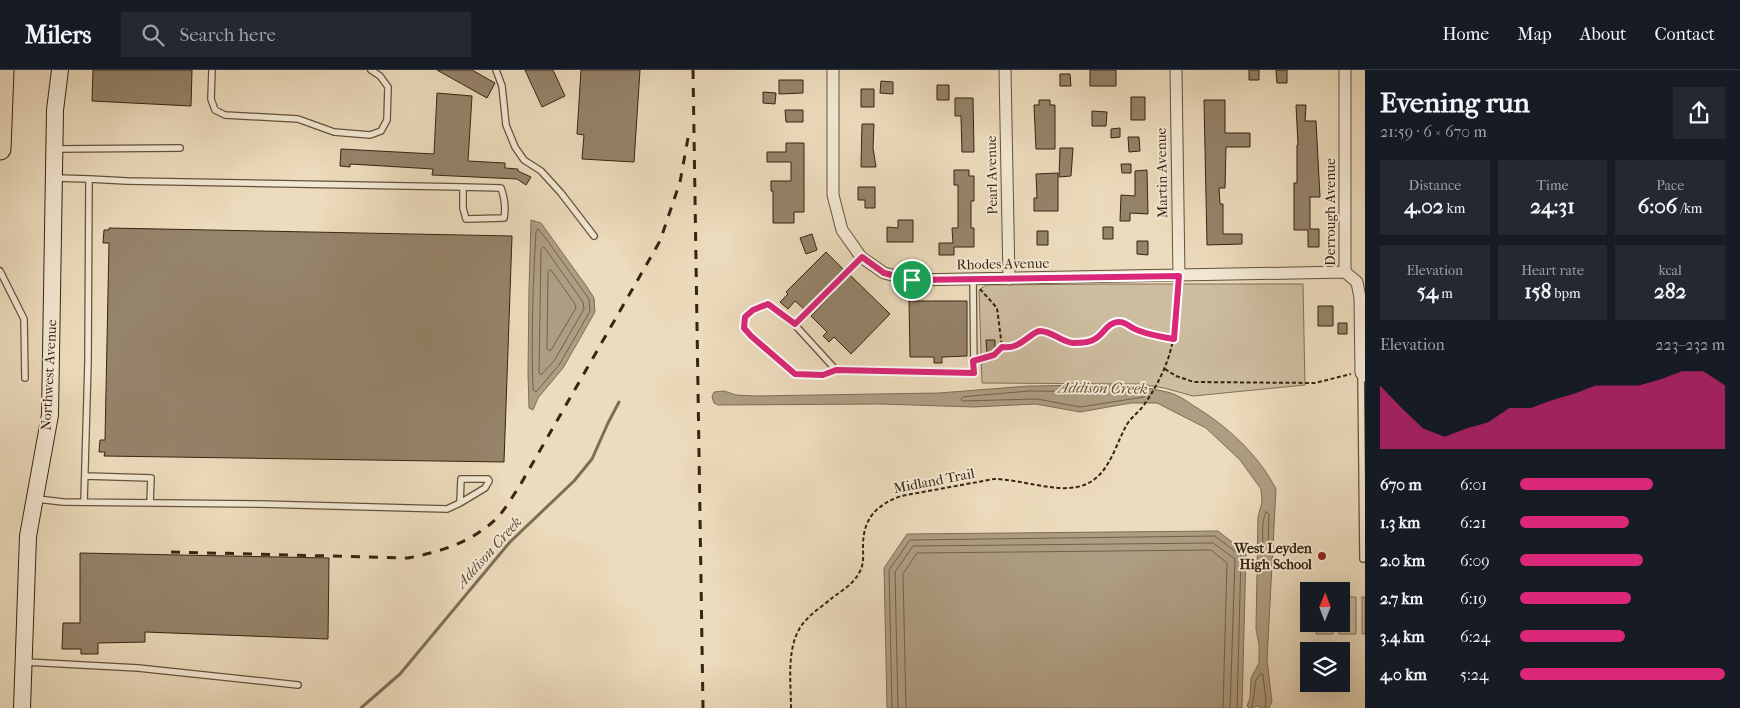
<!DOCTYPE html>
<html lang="en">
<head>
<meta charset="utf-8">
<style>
  :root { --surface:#171b24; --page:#242831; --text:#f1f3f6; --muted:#9ea1a6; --line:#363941; --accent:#db2777 }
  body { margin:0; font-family:"IM FELL French Canon",serif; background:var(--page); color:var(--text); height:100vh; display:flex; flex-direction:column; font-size:19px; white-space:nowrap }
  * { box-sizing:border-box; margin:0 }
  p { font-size:16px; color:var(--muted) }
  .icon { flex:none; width:28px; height:28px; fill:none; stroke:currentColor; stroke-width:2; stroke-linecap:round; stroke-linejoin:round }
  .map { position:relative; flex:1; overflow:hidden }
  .details { display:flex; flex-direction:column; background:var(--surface); width:375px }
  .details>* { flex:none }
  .needle { width:32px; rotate:1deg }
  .tools { position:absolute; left:1300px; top:512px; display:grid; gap:10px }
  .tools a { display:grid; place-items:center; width:50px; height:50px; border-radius:0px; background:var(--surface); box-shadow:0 5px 20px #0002; font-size:25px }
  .pin { position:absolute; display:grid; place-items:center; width:42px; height:42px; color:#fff; margin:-21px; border:2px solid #fff; border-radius:50%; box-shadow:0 1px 5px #0007 }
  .round { display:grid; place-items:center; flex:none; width:52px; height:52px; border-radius:0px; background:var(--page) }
  .head { display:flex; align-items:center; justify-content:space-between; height:85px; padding:0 15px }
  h1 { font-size:28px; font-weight:800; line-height:38px }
  .figures { display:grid; grid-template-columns:repeat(3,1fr); gap:8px; height:85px; padding:5px 15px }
  .figures div { display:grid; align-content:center; border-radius:0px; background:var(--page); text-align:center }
  .figures b { font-size:21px; font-weight:800 }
  .figures small { font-size:14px; font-weight:400 }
  .figures p { font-size:14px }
  .chart { height:140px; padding:10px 15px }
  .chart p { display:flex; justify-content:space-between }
  .chart svg { width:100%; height:90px; margin-top:5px; fill:var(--accent); opacity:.7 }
  ul { padding:0 15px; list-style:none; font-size:16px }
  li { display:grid; grid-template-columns:80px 60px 1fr; align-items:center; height:38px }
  li i { height:12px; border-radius:6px; background:var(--accent) }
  header { display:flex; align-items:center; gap:30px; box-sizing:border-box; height:70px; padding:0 25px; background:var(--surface); border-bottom:1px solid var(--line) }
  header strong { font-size:24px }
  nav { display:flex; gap:28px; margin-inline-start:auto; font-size:18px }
  .search { width:350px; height:45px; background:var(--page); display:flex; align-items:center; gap:12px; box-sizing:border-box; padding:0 18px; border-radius:0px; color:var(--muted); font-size:19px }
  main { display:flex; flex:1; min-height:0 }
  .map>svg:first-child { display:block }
  .green { fill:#cdbc9f; stroke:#827058 }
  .water { fill:#ae9d82; stroke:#7e6d55 }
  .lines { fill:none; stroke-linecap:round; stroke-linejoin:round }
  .shore { stroke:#72604a; stroke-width:1 }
  .stream { stroke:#7e6d55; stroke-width:3 }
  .building { fill:#95836a; stroke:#372411 }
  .lane-casing { stroke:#64523c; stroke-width:8 }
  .street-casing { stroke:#64523c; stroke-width:13 }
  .secondary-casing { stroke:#372411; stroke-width:18 }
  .highway-casing { stroke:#372411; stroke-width:23 }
  .path { stroke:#372411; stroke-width:2; stroke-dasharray:4 2.5; stroke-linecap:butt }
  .lane { stroke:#f3e8d3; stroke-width:5.5 }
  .street { stroke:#f3e8d3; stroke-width:11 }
  .secondary { stroke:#f3e8d3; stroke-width:16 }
  .highway { stroke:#ecdbbc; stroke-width:21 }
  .rail { stroke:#372411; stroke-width:3; stroke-dasharray:9 9; stroke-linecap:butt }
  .route-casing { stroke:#fff; stroke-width:10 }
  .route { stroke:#db2777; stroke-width:6 }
  .poi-dot { fill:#8f2418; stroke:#f3e8d3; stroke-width:2 }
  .labels { text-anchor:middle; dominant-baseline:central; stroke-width:4; stroke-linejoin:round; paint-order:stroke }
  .street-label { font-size:14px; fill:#372411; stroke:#f3e8d3 }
  .poi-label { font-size:14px; font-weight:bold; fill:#372411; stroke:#f3e8d3; text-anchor:end }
  .water-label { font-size:15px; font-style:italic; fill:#614e39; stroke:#f3e8d3 }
</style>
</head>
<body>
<header>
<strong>Milers</strong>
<div class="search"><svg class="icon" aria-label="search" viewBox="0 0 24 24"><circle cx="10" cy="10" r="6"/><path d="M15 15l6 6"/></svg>Search here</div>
<nav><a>Home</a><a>Map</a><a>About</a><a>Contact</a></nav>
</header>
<main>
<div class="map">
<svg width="1365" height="638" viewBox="0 0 1365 638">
  <rect width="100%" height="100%" fill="#ecdbbc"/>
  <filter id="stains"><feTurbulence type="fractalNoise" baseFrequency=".004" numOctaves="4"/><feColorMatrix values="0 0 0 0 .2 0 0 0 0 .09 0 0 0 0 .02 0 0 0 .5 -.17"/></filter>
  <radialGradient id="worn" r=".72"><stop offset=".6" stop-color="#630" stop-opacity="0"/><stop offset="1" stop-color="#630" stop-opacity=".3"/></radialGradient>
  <!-- green -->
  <path class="green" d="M1102,214H1303L1305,315L1193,326L1164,318L1140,314L982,313L979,220L986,215Z
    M1341,527H1356V564H1339V554H1341Z
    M1362,527H1365V564H1362Z
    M1316,554H1333V564H1316Z"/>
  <!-- water -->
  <path class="water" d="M531,150L541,153L587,217L594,228L595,242L563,298L538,328L533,340L529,338L528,303L529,219Z
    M1029,316C1074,316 1123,311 1167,322C1177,324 1185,330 1194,336C1227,356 1258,384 1276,419L1267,590L1272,632L1269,638H1261L1258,636L1249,638L1247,636L1250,628L1251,608L1259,593V575L1256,559L1258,447L1262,432L1261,419L1240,390L1206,358L1157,333H1131L1080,342L1036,334L974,337L881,334L718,335L714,333L712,327L714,322L724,321L736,325L755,326L939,323Z
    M1218,461L1246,483L1242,638H887L884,498L907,464Z"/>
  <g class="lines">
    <!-- shore -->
    <path class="shore" d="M538,159L547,170L589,229L590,241L581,257L559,295L536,322L533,320C531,267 533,214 536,162Z
      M544,177L583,232L584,239L554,291L541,305L539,302L541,180Z
      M551,200L575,234L576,238L551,280L549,281L547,279L548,202Z
      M1030,321L1142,322L1146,325L1144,327L1080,337L1037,329L962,331L961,329L963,327Z
      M1266,442L1269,444L1268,480L1265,482L1263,480C1263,468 1261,452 1266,442Z
      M892,638L889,500L910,470L1215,466L1241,486L1237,638
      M898,638L895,502L913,476L1213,473L1235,489L1230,638
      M906,638L903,504L917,483L1211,480L1227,493L1223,638
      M1252,638L1256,610L1261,603L1263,605L1266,631L1265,638"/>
    <!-- stream -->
    <path class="stream" d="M361,638L400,604L510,472L574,411L592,389L608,353L619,332"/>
  </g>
  <!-- building -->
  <path class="building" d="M93,0H192L191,36L92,31Z
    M437,0H472L495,13L487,28Z
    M525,0H553L565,26L542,37Z
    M581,0H640L634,92L582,89L584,65L577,64Z
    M1090,0H1116V16H1090Z
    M1249,0H1259V10H1249Z
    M1276,0H1287V13H1277Z
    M1060,4H1070L1071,16H1060Z
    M779,10H803V23L779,24Z
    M881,11L893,12V24L880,23Z
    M937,15H949V30H937Z
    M861,19H874V37H861Z
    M763,22L776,23L775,34L763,33Z
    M437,23L472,26L468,91L505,93V98L518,99V101L531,107L526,115L517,109L432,105L433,99L350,94V97L340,96L341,79L434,84Z
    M1131,27H1145V50H1131Z
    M955,28H973L974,82H962L961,46H955Z
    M1039,30H1050V35H1055V79H1036L1034,35H1039Z
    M1204,30H1225V63H1250V77H1226L1225,118H1219L1220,134H1223V164H1242V174L1207,175Z
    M1296,35H1306L1305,51H1316L1320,127H1310V159H1319V177H1308V160H1294V113H1297V75H1298Z
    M785,40H803V52H786Z
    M1092,41L1107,42L1106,56H1092Z
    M862,54H874L873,78L876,97H861Z
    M1120,58V67L1111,68V59Z
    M1128,67H1139L1140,81L1129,82Z
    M786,73H804V142H794V153H773V121H771V111H791V92H767V82H786Z
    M1060,78H1073L1071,106L1059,107Z
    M1121,94H1131V103H1122Z
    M954,100H969V106H974V131H971V158H974V177H954V185H939V173H953L952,158H958V115H954Z
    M1147,100L1148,144L1130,143V151H1120L1121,125L1135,126V101Z
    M1058,103V141H1034V128H1037L1036,104Z
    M858,117H875V138H865V130H858Z
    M898,150H913V172H887V157L898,158Z
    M1103,157H1113V169H1103Z
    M109,158L512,166L504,392L104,386L105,382H99L100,370H105L109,173H103L104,160H109Z
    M1037,161H1048V175H1037Z
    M812,164L817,180L806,184L800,168Z
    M1137,171H1148V185L1137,184Z
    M826,182L843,199L804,239L795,231L788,239L780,232L788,224L786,222Z
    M850,205L890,244L851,284L834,267L829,272L823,266L827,262L811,246Z
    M909,231H967V286L942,287V293H934V287H910Z
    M1318,236H1333V256H1318Z
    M1338,253H1347V264H1338Z
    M986,270H995V282L987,283Z
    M80,483L329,488L328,569L145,562V572L98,573V584H81V579H62L63,553H80Z"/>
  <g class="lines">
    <!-- lane casing -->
    <g class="lane-casing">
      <path id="lane" d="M212,0L211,29L215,40L225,45L298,49L334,62L370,65L381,61L387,50L388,17L380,6L371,0
        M496,0L502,16L506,55L515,77L524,90L541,101L561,123L594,166
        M56,79L180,78
        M56,108L89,109
        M861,187L795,255L836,300L974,303L973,209
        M0,201L24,249L25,308
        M795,255L768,234L753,240L745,247L744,258L751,266L795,304L823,305L836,300
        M1361,303L1363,489
        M85,406L151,408L150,433
        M37,429L63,432L259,434L447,439L460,433L485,418L489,411L488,409H461L460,433
        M84,432L88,292L89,109L127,111L463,117L501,118C505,129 506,137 504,148L466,149L463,138V117
        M26,592L138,598L298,615"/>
    </g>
    <!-- street casing -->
    <g class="street-casing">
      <path id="street" d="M833,0V125L842,160L861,187L884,203L912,210L1345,202
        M1005,0L1009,209
        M1176,0L1179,206
        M1345,0V202L1357,212L1360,228L1361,303L1365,306"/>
    </g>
    <!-- secondary casing -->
    <g class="secondary-casing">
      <path id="secondary" d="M22,638L28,466L50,345L55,40L60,0"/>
    </g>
    <!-- highway casing -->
    <g class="highway-casing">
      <path id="highway" d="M0,79L3,0"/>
    </g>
    <!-- path -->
    <path class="path" d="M980,219L997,238L1002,277C1019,280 1027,265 1040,261L1070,273H1084L1096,269L1111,254L1119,252L1149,265L1175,269
      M981,289L994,285L1002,278
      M1165,299L1176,306L1194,312L1315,313L1351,304
      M791,638C791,610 785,572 806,550C813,542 824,535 832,528C843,520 856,512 861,499C864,492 863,484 863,476C863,449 876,435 901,426L994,409C1019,409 1053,422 1077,417C1107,411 1113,381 1125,358C1129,349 1138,343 1144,335C1172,294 1177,265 1177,217"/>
    <!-- lane -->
    <use href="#lane" class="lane"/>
    <!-- street -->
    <use href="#street" class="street"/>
    <!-- secondary -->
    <use href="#secondary" class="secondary"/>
    <!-- highway -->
    <use href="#highway" class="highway"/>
    <!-- rail -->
    <path class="rail" d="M693,0L703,638
      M171,482L408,488C440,482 472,472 496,449C505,440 512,427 519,417L660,171L680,112L688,68"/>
  </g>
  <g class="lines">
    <!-- route casing -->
    <g class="route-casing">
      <path id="route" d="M862,187L884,203L912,210L1179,206L1174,269C1162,267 1149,265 1137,260C1131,258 1126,252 1120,252C1108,251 1104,264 1095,269C1089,273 1080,273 1073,273C1061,272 1052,261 1040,261C1030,262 1021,280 1002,277L994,285L973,291L974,303L836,300L823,305L795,304L751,266L744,258L745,247L753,240L768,234L795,254Z"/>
    </g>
    <!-- route -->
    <use href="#route" class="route"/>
  </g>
  <!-- markers -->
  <circle class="poi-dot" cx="1322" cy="486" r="5"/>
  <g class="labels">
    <!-- street labels -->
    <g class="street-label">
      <text transform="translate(1162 103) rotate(-91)">Martin Avenue</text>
      <text transform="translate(992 105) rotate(-91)">Pearl Avenue</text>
      <text transform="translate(1330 142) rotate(-90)">Derrough Avenue</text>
      <text transform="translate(1003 194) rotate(-1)">Rhodes Avenue</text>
      <text transform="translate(49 305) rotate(-87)">Northwest Avenue</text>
      <text transform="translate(934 411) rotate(-11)">Midland Trail</text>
    </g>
    <!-- poi labels -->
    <g class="poi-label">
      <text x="1312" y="478">West Leyden<tspan x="1312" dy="16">High School</tspan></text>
    </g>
    <!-- water labels -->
    <g class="water-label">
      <text transform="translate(1103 318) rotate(1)">Addison Creek</text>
      <text transform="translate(489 482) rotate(-48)">Addison Creek</text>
    </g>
  </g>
  <rect width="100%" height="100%" filter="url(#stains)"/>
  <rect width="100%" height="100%" fill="url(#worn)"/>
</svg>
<div class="tools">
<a><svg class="needle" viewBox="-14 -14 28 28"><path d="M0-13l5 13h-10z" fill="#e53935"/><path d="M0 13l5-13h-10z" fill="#9ea1a6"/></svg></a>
<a><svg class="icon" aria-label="layers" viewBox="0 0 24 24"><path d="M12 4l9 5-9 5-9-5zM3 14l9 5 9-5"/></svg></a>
</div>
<div class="pin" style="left:912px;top:210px;background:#1e9e55"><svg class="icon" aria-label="arrive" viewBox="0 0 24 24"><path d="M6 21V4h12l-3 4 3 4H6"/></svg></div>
</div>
<section class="details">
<div class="head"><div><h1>Evening run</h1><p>21:59 · 6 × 670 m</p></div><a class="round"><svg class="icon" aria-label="share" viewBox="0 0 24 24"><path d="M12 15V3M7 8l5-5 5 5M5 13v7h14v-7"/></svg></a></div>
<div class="figures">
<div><p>Distance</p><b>4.02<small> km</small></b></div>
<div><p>Time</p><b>24:31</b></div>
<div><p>Pace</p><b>6:06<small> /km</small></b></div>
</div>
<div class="figures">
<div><p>Elevation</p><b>54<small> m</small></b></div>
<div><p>Heart rate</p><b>158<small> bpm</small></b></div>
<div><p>kcal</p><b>282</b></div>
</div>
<div class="chart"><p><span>Elevation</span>223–232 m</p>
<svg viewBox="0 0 160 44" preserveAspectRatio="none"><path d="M0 44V13L10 24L20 34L30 38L40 34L50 31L60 24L70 24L80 20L90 17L100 13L110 13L120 13L130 10L140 6L150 6L160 13V44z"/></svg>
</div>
<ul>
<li><b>670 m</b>6:01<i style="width:65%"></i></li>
<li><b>1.3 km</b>6:21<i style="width:53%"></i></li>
<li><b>2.0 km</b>6:09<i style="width:60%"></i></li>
<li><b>2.7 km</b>6:19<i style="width:54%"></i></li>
<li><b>3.4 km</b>6:24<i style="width:51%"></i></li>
<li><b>4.0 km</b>5:24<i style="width:100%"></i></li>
</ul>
</section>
</main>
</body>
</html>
